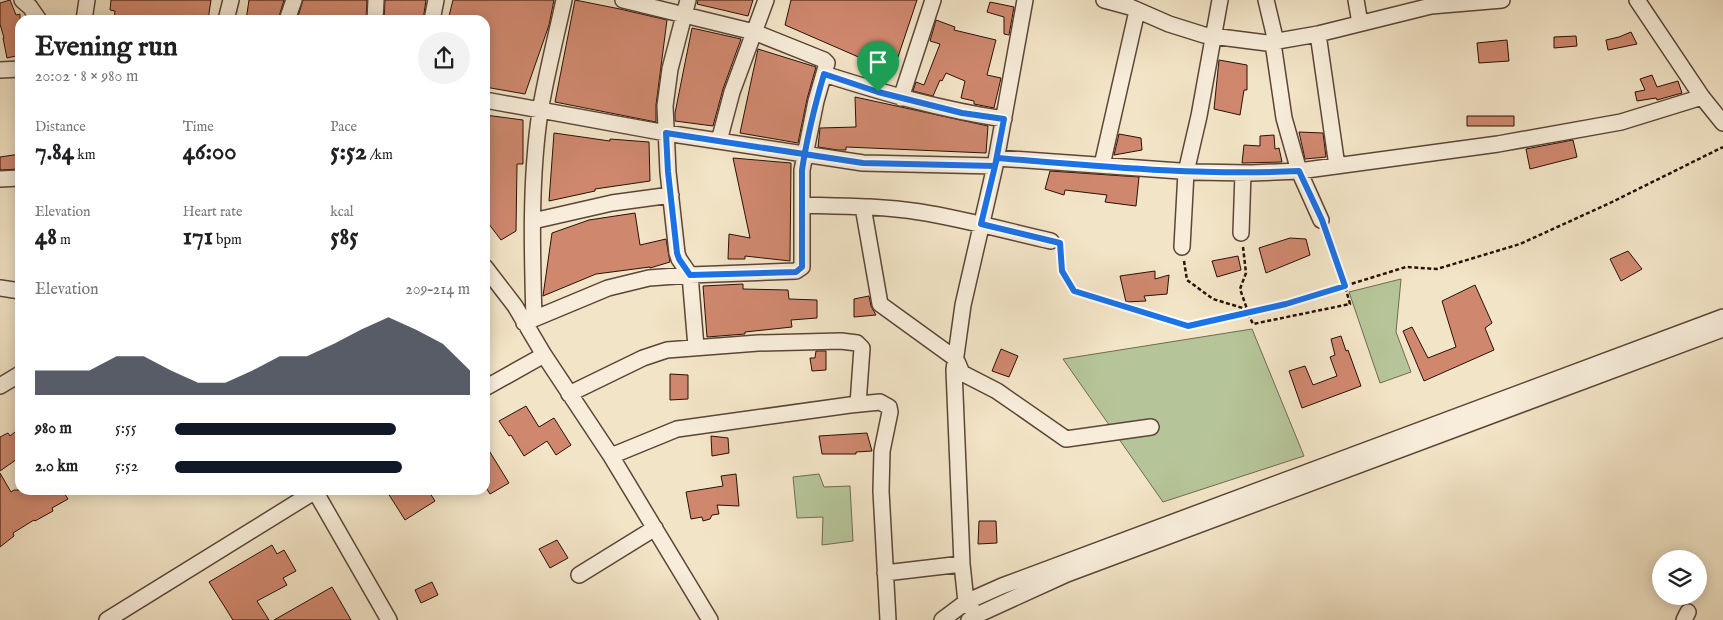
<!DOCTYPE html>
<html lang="en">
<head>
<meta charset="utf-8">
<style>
  :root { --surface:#fff; --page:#f2f2f2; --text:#202124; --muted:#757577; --accent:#111827 }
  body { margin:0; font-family:"IM FELL English",serif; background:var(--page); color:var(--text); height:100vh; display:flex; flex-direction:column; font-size:19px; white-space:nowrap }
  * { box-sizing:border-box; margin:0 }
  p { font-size:16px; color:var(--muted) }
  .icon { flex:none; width:28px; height:28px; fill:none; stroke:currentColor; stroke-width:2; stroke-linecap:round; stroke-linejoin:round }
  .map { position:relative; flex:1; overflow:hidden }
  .details { position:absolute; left:15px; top:15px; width:475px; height:480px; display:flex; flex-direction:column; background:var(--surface); border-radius:15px; box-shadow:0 2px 12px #0003 }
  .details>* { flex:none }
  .tools { position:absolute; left:1652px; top:550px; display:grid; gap:10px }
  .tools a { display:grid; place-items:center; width:55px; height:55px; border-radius:50%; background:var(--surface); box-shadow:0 2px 12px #0003; font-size:25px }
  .pin { position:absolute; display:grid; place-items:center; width:42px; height:42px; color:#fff; margin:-51px -21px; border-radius:50% 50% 50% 0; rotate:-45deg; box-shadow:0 0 5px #0007 }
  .pin .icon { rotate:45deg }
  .round { display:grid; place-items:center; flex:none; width:52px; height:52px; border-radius:26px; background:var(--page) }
  .overview { display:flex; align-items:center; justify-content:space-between; height:85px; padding:0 20px }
  h1 { font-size:28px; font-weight:700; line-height:38px }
  .figures { display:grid; grid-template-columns:repeat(3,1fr); gap:8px; height:85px; padding:5px 20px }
  .figures div { display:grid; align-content:center }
  .figures b { font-size:25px; font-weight:700 }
  .figures small { font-size:14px; font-weight:400 }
  .figures p { font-size:14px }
  .chart { height:140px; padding:10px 20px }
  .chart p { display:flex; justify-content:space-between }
  .chart svg { width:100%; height:90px; margin-top:5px; fill:var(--accent); opacity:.7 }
  ul { padding:0 20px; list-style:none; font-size:16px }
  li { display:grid; grid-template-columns:80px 60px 1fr; align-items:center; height:38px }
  li i { height:12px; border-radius:6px; background:var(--accent) }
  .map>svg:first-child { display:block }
  .green { fill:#b6c599; stroke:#706a50 }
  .building { fill:#cf886e; stroke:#2a1007 }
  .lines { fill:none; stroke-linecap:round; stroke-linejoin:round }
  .minor-casing { stroke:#5c4537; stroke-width:18 }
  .path { stroke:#2a1007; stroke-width:2.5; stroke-dasharray:4 2.5; stroke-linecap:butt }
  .minor { stroke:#f7edda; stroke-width:15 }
  .route-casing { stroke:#fff; stroke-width:10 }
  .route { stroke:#1a73e8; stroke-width:6 }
</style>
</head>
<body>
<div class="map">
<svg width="1723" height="620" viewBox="0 0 1723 620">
  <rect width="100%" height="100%" fill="#f2e4c6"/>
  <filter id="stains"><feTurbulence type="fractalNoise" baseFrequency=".004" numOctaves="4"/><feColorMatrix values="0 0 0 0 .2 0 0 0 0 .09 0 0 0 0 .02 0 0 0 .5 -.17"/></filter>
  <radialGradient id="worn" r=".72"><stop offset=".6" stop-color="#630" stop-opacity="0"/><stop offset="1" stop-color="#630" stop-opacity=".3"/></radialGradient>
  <!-- green -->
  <path class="green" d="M1401,279L1396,332L1411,372L1380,383L1349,292Z
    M1252,329L1304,456L1163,502L1063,359Z
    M819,474L824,487L850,486L853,541L822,545L823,517L797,518L793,477Z"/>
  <!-- building -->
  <path class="building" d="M10,0L16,15L20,14V55L7,58L3,38H4L0,24V3Z
    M111,0H211L208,20H176L148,16V20H114L115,11L110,10Z
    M249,0H284L278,20H246Z
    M303,0H367L366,20H297Z
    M385,0H426L423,20H384Z
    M453,0H554L549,25L525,94L485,87V20H448Z
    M575,0L620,9L667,20L656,105V122L555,102Z
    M698,0H753L748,16L697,4Z
    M791,0H917L893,72L785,25Z
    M990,2L1014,7L1009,35L1004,34V17L987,12Z
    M936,20L955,27L954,30L996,40L987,75L1001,78L994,108L974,104V101L961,98L965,81L946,73L942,81L940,80L933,96L913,91L916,82L924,85L940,44L930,41Z
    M692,28L741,39L723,89L713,126L675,121V113Z
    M1631,32L1637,44L1608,50L1606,40L1619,37Z
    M1576,36L1577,46L1554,48V37Z
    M1507,40L1509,61L1479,63L1477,43Z
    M758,49L816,67L807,99L798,143L740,133Z
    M1219,60L1247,65V90H1244L1240,115L1214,109Z
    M1652,75L1657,87L1678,81L1682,93L1657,100L1656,98L1637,101L1635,92L1645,90L1640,79Z
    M855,97L988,126L986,153L846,147V150H838L818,147L820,128L856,127Z
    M485,115L523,120V164H517L516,231L501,240L485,219Z
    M1467,116H1514V126H1467Z
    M1299,132L1323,133L1326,157L1305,159Z
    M554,133L610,141V139L649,142L650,181L595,189V191L549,201Z
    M1119,134L1141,138L1142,150L1114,155Z
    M1274,135L1275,149L1279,148L1282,162L1242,163L1244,145L1260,146V136Z
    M1573,140L1577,157L1530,169L1526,149Z
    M20,154V169L0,170V157Z
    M733,158L791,163L790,261L745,256V259H728L729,234L750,238Z
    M1050,171L1139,177L1136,206L1105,202L1107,195L1065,190L1064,195L1045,189Z
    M635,213L640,245L666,239L670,262L650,268V267L596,274L543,296L552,233L589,220Z
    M1290,238L1306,239L1310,255L1266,273L1259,248Z
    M1628,251L1642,269L1621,281L1610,259Z
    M1238,256L1241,270L1217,277L1212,261Z
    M1155,271V279L1169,275L1167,294L1144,296L1146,301L1126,302L1120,276Z
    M743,284V289L788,290L789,299L817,300V318L791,320L792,327L745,332V334L707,337L703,286Z
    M1475,285L1492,323L1485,328L1494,350L1424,381L1403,331L1412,327L1428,358L1456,347L1442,301Z
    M869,296L871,306L876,315L854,317V299Z
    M1341,336L1346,351L1348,350L1361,386L1302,408L1289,371L1305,366L1313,385L1337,376L1330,357L1335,355L1331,339Z
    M1001,349L1018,356L1009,377L992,371Z
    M816,351H826V370L812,371L810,358H815Z
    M670,374L688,375V399L670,400Z
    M526,406L539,427L554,418L571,445L556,455L547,441L524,456L511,435L509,436L499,421Z
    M20,428V457L0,471V437L8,433L10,436Z
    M867,433L872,451L856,452V454H822L819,436Z
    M711,436L728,438L729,453L712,456Z
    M485,444L509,483L490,494L485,486Z
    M0,473L11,492L14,490H51L54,495L62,490L68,499L52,508L53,511L35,521L34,520L13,533L14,536L0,547Z
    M736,474L739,506L717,505L719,514L712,515L710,519L703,521L702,517L691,519L686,492L723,486L721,476Z
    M386,490H428L435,501L405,520Z
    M979,521H996L997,543L978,544Z
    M557,540L568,558L550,568L539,549Z
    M272,545L277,554L284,550L296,571L283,578L287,585L257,601L269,620H233L209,582Z
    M432,582L438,595L421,603L415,590Z
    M332,587L351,620H274Z"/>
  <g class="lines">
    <!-- minor casing -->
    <g class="minor-casing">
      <path id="minor" d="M22,0L30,7L39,20
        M688,0L670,69L665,106L668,172L677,253L679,259L690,275L696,347
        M1104,0L1130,7L1169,24L1204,35L1267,43L1318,34L1431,6L1502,0
        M1266,0L1276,42
        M1356,0L1360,23
        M1637,0L1702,97L1723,123
        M84,20L87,0
        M226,20L231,0
        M287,20L294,0
        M375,20L376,0
        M432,20L436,0
        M1318,34L1337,166
        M1273,43L1284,118L1299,171L1321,220
        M0,70L20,69
        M824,74C884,93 942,110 1004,119
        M901,98L933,0
        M485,100L666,133L863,163L995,166
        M719,141L732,92L766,0
        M997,158L1194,172L1251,173L1299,171L1498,144L1621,122L1702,97
        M1102,165L1137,11
        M0,179L20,178
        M802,205C841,206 881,206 920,212C964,219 1007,231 1051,241
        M863,207L880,304L956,359L962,373L997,391L1066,439L1151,427
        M533,221L612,203L671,195
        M1241,233L1243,173
        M1182,247L1186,172L1199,116L1220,0
        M485,267L515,306L544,355L611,456L710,620
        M0,288L20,291
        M534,319C532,251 530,180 540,112C546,75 556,37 564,0
        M524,323L608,288L649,278L690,275L796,271L802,267V170L816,101L827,63L824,60L754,32L623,0
        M0,386L20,374
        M485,388L544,355
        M569,394L643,358L667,350L758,343L841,341L857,343L862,348L858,404
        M611,456L677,429L850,405L880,402L889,407L890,412L882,451L881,491L888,620
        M315,491L389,620
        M885,573L962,564
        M579,575L655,528
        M972,609L966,602L962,564L954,370L963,305L995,166L1025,0
        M107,620L317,490
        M942,620L966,602L1002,586L1723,317
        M969,620L977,615L1067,574L1723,329
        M1684,620L1688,612"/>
    </g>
    <!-- path -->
    <path class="path" d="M1243,247L1246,273L1240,289L1247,309
      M1060,252L1062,271L1074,291L1188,327L1286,304L1406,267L1437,269L1520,244L1610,203L1723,147
      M1184,261L1187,280L1213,299L1246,309L1253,324L1350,304L1345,286L1326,231"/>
    <!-- minor -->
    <use href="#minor" class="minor"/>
  </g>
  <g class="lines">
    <!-- route casing -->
    <g class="route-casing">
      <path id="route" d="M878,92L824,74C815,105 807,137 802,170V267L796,272L690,275L679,259L677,253L668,172L666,133L863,163L995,166L997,158C1097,166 1198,176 1299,171L1322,220L1345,286L1286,304L1188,326L1074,291L1062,271L1060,243L981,224L995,166L1004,119L962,113L878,92"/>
    </g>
    <!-- route -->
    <use href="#route" class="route"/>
  </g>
  <rect width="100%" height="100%" filter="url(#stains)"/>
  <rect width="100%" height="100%" fill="url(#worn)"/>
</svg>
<div class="tools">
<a><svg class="icon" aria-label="layers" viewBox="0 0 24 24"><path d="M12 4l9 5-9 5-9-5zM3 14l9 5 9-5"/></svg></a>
</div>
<div class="pin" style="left:878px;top:92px;background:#1e9e55"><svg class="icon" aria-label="arrive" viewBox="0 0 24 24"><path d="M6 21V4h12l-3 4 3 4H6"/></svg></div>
<section class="details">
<div class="overview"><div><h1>Evening run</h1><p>20:02 · 8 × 980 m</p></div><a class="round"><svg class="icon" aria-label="share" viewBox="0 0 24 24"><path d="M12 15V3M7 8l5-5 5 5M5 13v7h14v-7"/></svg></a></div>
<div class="figures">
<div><p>Distance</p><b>7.84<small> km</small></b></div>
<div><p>Time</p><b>46:00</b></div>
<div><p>Pace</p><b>5:52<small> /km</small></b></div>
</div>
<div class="figures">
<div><p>Elevation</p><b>48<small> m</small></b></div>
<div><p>Heart rate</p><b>171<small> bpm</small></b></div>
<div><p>kcal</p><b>585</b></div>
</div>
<div class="chart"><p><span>Elevation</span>209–214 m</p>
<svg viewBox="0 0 160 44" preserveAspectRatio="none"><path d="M0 44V32L10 32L20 32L30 25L40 25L50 32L60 38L70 38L80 32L90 25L100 25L110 19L120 12L130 6L140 12L150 19L160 32V44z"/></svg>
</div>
<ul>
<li><b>980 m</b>5:55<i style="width:75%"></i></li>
<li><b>2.0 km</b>5:52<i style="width:77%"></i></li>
</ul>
</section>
</div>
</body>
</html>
